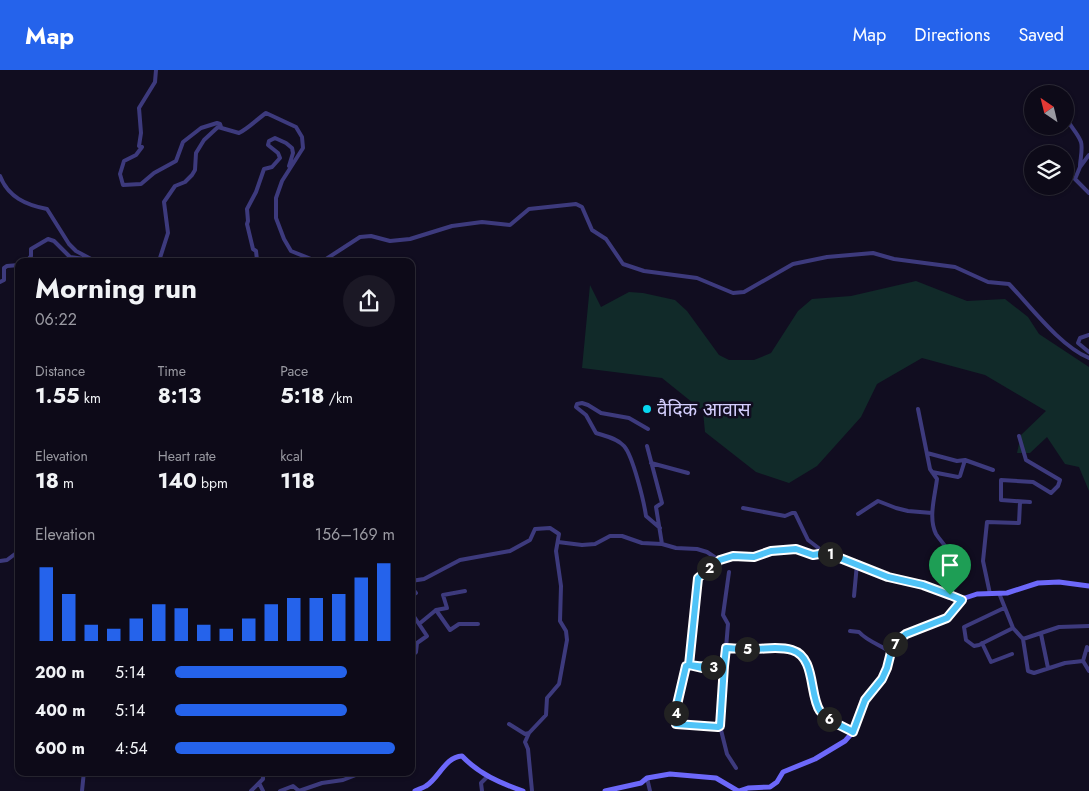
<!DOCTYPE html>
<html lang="en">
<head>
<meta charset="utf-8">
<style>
  :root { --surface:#0d0a18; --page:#1b1825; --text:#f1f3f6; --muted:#9a9aa2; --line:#2d2b37; --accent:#2563eb }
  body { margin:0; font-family:Jost,"Noto Sans Devanagari",sans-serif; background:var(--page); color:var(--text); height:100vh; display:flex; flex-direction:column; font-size:19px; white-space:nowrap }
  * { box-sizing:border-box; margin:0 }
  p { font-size:16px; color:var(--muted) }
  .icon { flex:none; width:28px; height:28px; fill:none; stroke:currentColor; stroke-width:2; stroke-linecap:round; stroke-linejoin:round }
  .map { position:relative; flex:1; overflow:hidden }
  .side { position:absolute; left:15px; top:188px; width:400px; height:518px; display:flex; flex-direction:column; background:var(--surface); border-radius:10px; box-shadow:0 1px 4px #0004,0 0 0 1px var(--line) }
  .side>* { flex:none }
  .needle { width:32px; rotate:325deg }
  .tools { position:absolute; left:1024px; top:15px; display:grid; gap:10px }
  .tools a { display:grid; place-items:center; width:50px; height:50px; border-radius:50%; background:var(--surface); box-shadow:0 1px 4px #0004,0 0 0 1px var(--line); font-size:25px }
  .pin { position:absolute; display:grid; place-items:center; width:42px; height:42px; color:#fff; margin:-51px -21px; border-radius:50% 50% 50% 0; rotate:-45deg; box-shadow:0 0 5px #0007 }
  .pin .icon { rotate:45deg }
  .km { position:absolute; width:25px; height:25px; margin:-12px; border-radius:50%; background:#222; color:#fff; font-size:14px; line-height:25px; text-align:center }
  .round { display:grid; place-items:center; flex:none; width:52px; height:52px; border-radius:26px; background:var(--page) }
  .headline { display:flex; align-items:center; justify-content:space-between; height:85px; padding:0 20px }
  h1 { font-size:28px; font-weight:700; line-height:38px }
  .stats { display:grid; grid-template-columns:repeat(3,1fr); gap:8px; height:85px; padding:5px 20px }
  .stats div { display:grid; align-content:center }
  .stats b { font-size:21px; font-weight:700 }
  .stats small { font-size:14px; font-weight:400 }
  .stats p { font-size:14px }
  .chart { height:140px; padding:10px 20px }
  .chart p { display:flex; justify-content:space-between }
  .chart svg { width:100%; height:90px; margin-top:5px; stroke:var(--accent); stroke-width:6 }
  ul { padding:0 20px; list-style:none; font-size:16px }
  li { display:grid; grid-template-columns:80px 60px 1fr; align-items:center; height:38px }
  li i { height:12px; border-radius:6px; background:var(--accent) }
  header { display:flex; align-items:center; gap:30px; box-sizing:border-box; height:70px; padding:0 25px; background:var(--accent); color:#fff }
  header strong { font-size:24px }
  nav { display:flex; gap:28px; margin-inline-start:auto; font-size:18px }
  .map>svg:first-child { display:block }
  .green { fill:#112a29 }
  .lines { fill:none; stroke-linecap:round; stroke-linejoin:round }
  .street { stroke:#3d3a7d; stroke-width:4 }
  .secondary { stroke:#6d68fa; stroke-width:5 }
  .route-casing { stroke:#fff; stroke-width:10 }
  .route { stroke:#4fc3f7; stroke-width:6 }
  .poi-dot { fill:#07d7f0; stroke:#110d20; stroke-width:2 }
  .labels { text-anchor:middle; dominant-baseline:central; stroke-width:5; stroke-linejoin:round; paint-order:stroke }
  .poi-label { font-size:19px; fill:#d4cefd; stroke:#110d20; text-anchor:start }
</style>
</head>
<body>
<header>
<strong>Map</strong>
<nav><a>Map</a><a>Directions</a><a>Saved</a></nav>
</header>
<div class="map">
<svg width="1089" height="721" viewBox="0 0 1089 721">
  <rect width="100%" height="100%" fill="#110d20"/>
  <!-- green -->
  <path class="green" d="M916,211L967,231L1005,229L1028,247L1039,264L1089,297V421L1079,397L1065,394L1047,367L1030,383H1017L1021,365L1046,341L985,305L922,288L877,314L861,347L817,396L789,413L756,402L705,362L703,341L662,308L582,298L590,215L601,237L629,222L643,223L675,230L687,241L719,285L729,290H754L771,283L798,241L812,229L851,226Z"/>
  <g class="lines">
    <!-- street -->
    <path class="street" d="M156,0L155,12L139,38L141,63L139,76L142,77L136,85L124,91L120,104L123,115L141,114L154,103L176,91L183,72L201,58L217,53L220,54L221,57
      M1069,35C1060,50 1076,58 1081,72C1083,79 1080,90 1080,97
      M1089,85L1080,97L1075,109L1089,123
      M0,106C8,127 26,135 47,139L69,174L76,181L91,189
      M257,190L256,181L253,179L247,154L248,151L247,139L256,122L264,99L272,97L280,88L278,83L268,75L269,71L275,68L286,73L292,78L293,83L289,96
      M27,191L31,186V179L48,169L54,171L70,187L98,191
      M159,191L168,163L164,132L175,116L185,112L192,105L195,100L196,83L204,70L218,57L239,63C249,58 256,50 266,43L296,57L302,67L303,78L282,111L276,128V148L284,169L291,181L316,191
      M323,191L360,167L371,166L390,171L410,169L452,156L482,152L510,155L529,139L576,134L582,137L592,160L606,169L623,194L644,201L697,208L733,223L744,222L793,194L827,187L873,183L894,189L955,197L988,212L1009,214C1031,237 1060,276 1089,288
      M0,212L4,210V198L7,196L19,195
      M1089,265L1080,268L1078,273L1089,282
      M918,339L930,399L937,409C935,426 928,448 936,464C941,472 948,477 951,487L947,497L950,525
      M648,359L629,348L601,343L588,335L582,333L577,334L576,337L586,345L596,363C605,366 617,368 624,376C633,386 644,432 646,446L660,458
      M1019,366L1026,390L1060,410L1058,416L1051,423L1033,412L1001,410V430L1030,432
      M647,376L662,433L656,437L662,474
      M927,383L957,391L965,390L993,400
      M651,393L688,403
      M932,402L958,407L960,406L965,390
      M743,438L785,446L792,443H795L808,470L825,483L840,487L889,507L923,515L962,529
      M858,444L878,431L896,438L908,441L932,443
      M558,472L582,475L595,474L610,466H622L642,473L662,474L676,478L697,479L707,482L719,490L733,486L755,487L771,481L787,479H796L813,485L825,483
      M719,490L698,508L689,595L702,598L724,596
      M0,491L7,490L19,481
      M411,511L424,509L460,490L510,481L530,470L535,459L550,458L559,464L556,481L561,516L560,551L566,561L567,570L559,614L547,628L546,645L529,663L525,672L528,679L532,721
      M411,517L416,523L411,526
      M999,523L1013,558L1023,569L1059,557L1089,556
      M990,524L983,491L987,452L1019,453L1020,432
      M854,526L857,494
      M1004,538L964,557L966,570L974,576L979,575L1013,558
      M436,540L447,538L443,525L465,521
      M411,542L427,566L417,573L416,582L411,587
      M419,554L436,540L450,560L459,554H478
      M850,561L859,562C867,571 880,575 891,582
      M1041,564L1048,598
      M1023,569L1028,601L1034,603L1065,593L1083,591
      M982,573L991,592L1012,584
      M726,578L728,554L723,545L729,502
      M1089,580L1087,577L1083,591L1089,601
      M689,595C679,602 676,641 676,654L718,657L720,656L726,578C735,578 744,580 753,579C766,579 779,576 792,580C816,587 809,625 820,641C828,651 842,656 853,662
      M509,654L525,664L529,663
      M720,656L727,684L736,698
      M647,708L650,721
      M259,713L263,721
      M82,721L84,701
      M251,721L263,709V701
      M280,721L293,716L299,721
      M299,721L322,713L343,710L361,703
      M482,721L481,713L488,706"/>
    <!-- secondary -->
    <path class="secondary" d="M415,721C419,719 423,718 426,716C439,708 445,687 462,686C479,704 500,713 523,721
      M605,721L641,713L647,708L670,704L716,708L738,721
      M739,721L748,718L770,717L777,712L783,702L815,689L845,671L853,662L865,630L882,609L887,598L891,582L896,573L906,564L947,548L962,529L977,524L1007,523L1038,513L1059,512L1089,516"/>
  </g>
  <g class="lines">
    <!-- route casing -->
    <g class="route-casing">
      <path id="route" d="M950,525L923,515L888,507L835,486L825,483L813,485L796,479L771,481L754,487L733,486L720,490L698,508L689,595L702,598L724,596L720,656L718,657L676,654V639L686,596L689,595C701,597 712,597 724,596L726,578C735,578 744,580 753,579C766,579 779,576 792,580C816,587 809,625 820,641C828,651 842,656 853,662L865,630L882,609L887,598L891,582L896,572L906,564L947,548L962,530L950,525"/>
    </g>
    <!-- route -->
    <use href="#route" class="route"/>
  </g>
  <!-- markers -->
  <circle class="poi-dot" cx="647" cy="339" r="5"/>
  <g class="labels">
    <!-- poi labels -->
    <g class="poi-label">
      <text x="657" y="339">वैदिक आवास</text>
    </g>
  </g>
</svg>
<div class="tools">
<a><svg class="needle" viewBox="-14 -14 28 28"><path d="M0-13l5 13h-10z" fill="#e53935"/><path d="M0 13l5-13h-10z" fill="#9a9aa2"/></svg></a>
<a><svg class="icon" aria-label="layers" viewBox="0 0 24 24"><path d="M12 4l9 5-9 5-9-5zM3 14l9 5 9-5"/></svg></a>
</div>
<div class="pin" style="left:950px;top:525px;background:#1e9e55"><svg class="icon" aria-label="arrive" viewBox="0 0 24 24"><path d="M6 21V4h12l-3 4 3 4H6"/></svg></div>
<b class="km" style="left:830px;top:484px">1</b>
<b class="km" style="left:709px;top:498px">2</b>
<b class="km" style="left:713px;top:597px">3</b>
<b class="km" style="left:676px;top:643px">4</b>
<b class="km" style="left:747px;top:579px">5</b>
<b class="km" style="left:829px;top:649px">6</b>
<b class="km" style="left:895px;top:574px">7</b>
<section class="side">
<div class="headline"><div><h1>Morning run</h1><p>06:22</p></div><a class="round"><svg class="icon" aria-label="share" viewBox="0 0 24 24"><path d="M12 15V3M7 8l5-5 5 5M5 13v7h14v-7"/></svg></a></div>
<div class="stats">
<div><p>Distance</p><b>1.55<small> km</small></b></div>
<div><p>Time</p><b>8:13</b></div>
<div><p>Pace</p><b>5:18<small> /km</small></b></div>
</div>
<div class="stats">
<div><p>Elevation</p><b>18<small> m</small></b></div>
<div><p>Heart rate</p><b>140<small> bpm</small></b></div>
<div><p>kcal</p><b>118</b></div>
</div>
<div class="chart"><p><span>Elevation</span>156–169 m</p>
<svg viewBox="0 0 160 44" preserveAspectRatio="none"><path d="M5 44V8M15 44V21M25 44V36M35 44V38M45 44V33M55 44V26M65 44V28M75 44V36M85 44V38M95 44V33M105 44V26M115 44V23M125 44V23M135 44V21M145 44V13M155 44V6"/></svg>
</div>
<ul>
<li><b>200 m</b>5:14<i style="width:78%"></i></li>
<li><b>400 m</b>5:14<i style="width:78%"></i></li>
<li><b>600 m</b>4:54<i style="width:100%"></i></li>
</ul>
</section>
</div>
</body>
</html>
